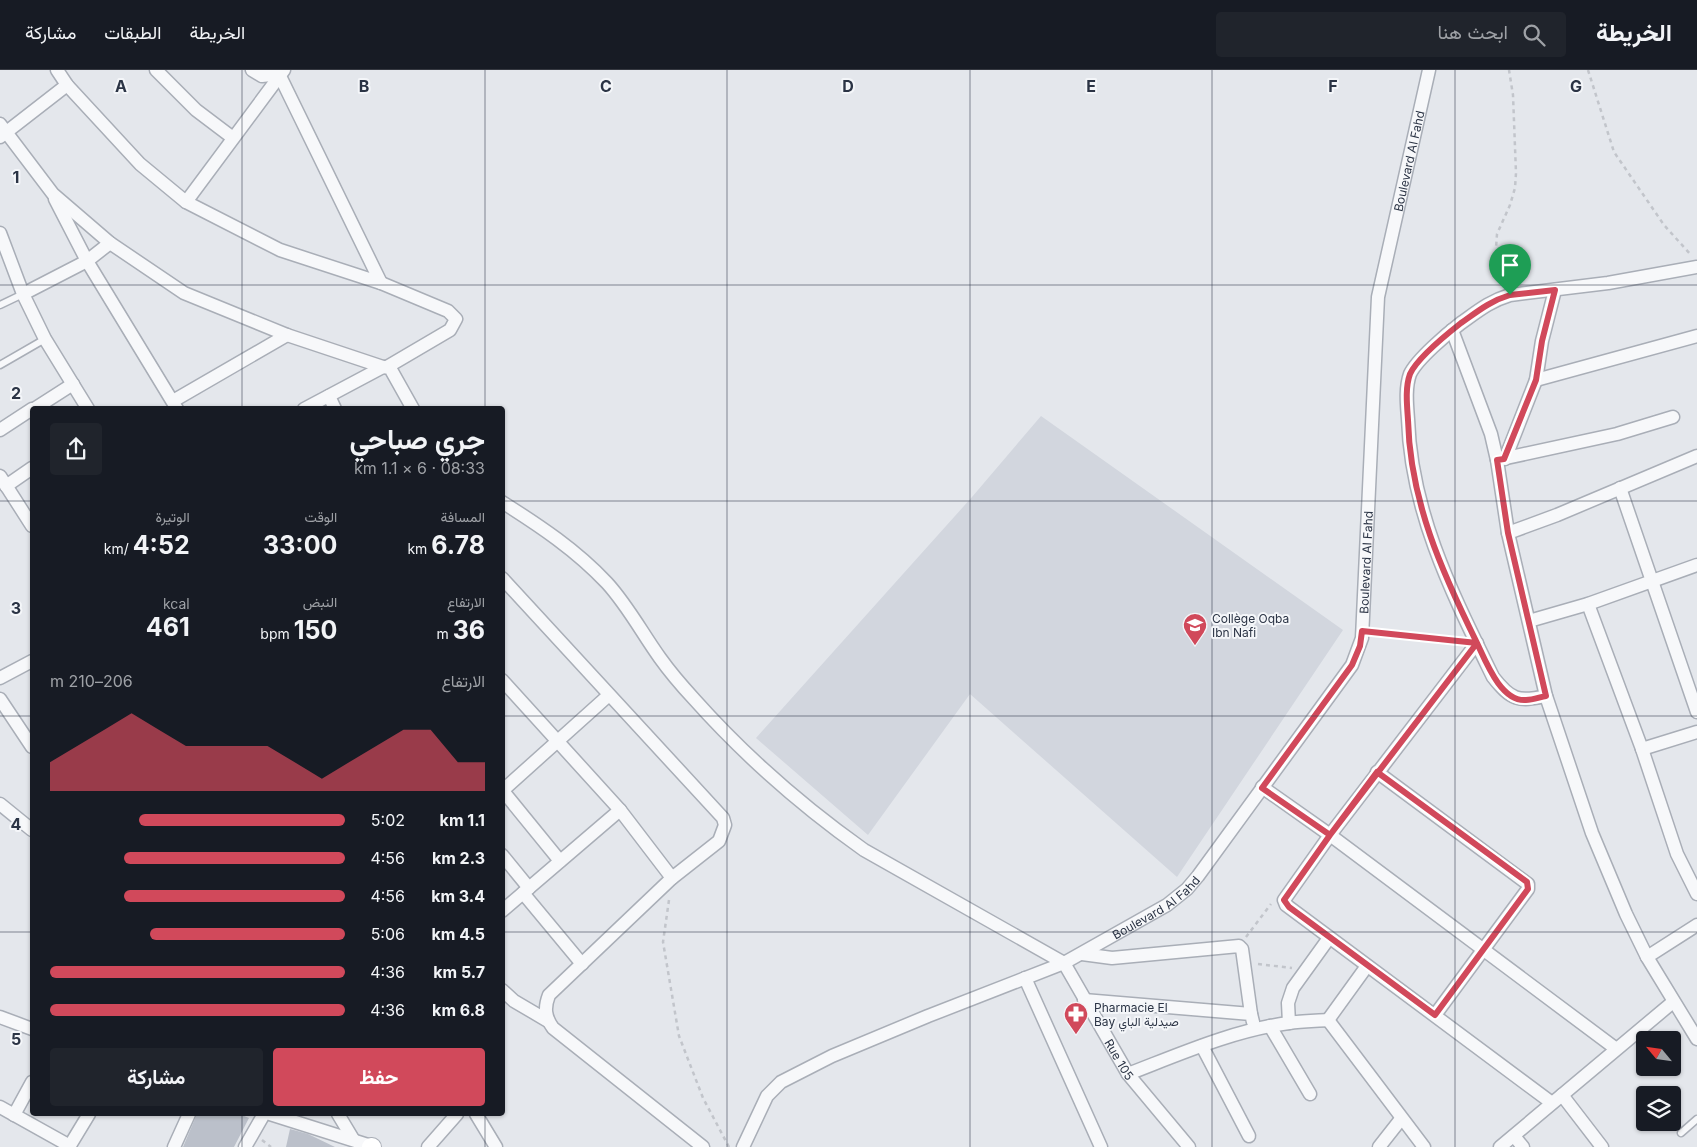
<!DOCTYPE html>
<html lang="ar">
<head>
<meta charset="utf-8">
<style>
  :root { --surface:#171b24; --page:#20242c; --text:#f1f3f6; --muted:#9ea1a6; --line:#363941; --accent:#d1495b }
  body { margin:0; font-family:Inter,Vazirmatn,sans-serif; background:var(--page); color:var(--text); direction:rtl; height:100vh; display:flex; flex-direction:column; font-size:19px; white-space:nowrap }
  * { box-sizing:border-box; margin:0 }
  p { font-size:16px; color:var(--muted) }
  .icon { flex:none; width:28px; height:28px; fill:none; stroke:currentColor; stroke-width:2; stroke-linecap:round; stroke-linejoin:round }
  .map { position:relative; flex:1; overflow:hidden; direction:ltr }
  .sheet { position:absolute; left:30px; top:336px; width:475px; height:710px; display:flex; flex-direction:column; background:var(--surface); border-radius:5px; box-shadow:0 1px 4px #0004; direction:rtl }
  .sheet>* { flex:none }
  .needle { width:32px; rotate:299deg }
  .tools { position:absolute; left:1636px; top:961px; display:grid; gap:10px }
  .tools a { display:grid; place-items:center; width:45px; height:45px; border-radius:5px; background:var(--surface); box-shadow:0 1px 4px #0004; font-size:25px }
  .pin { position:absolute; display:grid; place-items:center; width:42px; height:42px; color:#fff; margin:-51px -21px; border-radius:50% 50% 50% 0; rotate:-45deg; box-shadow:0 0 5px #0007 }
  .pin .icon { rotate:45deg }
  .round { display:grid; place-items:center; flex:none; width:52px; height:52px; border-radius:5px; background:var(--page) }
  .overview { display:flex; align-items:center; justify-content:space-between; height:85px; padding:0 20px }
  h1 { font-size:28px; font-weight:700; line-height:38px }
  .stats { display:grid; grid-template-columns:repeat(3,1fr); gap:8px; height:85px; padding:5px 20px }
  .stats div { display:grid; align-content:center }
  .stats b { font-size:25px; font-weight:700 }
  .stats small { font-size:14px; font-weight:400 }
  .stats p { font-size:14px }
  .chart { height:140px; padding:10px 20px }
  .chart p { display:flex; justify-content:space-between }
  .chart svg { width:100%; height:90px; margin-top:5px; fill:var(--accent); opacity:.7 }
  .primary-button { display:flex; gap:10px; margin-top:auto; padding:10px 20px }
  .primary-button a { flex:1; height:58px; border-radius:5px; background:var(--accent); color:#fff; font-size:20px; font-weight:700; line-height:58px; text-align:center }
  .primary-button a+a { background:var(--page); color:var(--text) }
  ul { padding:0 20px; list-style:none; font-size:16px }
  li { display:grid; grid-template-columns:80px 60px 1fr; align-items:center; height:38px }
  li i { height:12px; border-radius:6px; background:var(--accent) }
  header { display:flex; align-items:center; gap:30px; box-sizing:border-box; height:70px; padding:0 25px; background:var(--surface); border-bottom:1px solid var(--line) }
  header strong { font-size:24px }
  nav { display:flex; gap:28px; margin-inline-start:auto; font-size:18px }
  .search { width:350px; height:45px; background:var(--page); display:flex; align-items:center; gap:12px; box-sizing:border-box; padding:0 18px; border-radius:5px; color:var(--muted); font-size:19px }
  .map>svg:first-child { display:block }
  .built { fill:#d2d6de }
  .building { fill:#bbc0ca }
  .lines { fill:none; stroke-linecap:round; stroke-linejoin:round }
  .lane-casing { stroke:#a9aeb7; stroke-width:9 }
  .street-casing { stroke:#a9aeb7; stroke-width:15 }
  .secondary-casing { stroke:#a9aeb7; stroke-width:20 }
  .path { stroke:#c2c5cb; stroke-width:2.5; stroke-dasharray:4 4; stroke-linecap:butt }
  .lane { stroke:#f7f8fa; stroke-width:6 }
  .street { stroke:#f7f8fa; stroke-width:12 }
  .secondary { stroke:#fff; stroke-width:18 }
  .route-casing { stroke:#fff; stroke-width:10 }
  .route { stroke:#d1495b; stroke-width:6 }
  .grid { fill:none; stroke:#2b3445; stroke-width:1; stroke-opacity:0.55 }
  .labels { text-anchor:middle; dominant-baseline:central; stroke-width:4; stroke-linejoin:round; paint-order:stroke }
  .street-label { font-size:12px; fill:#2b3445; stroke:#f4f6f9 }
  .poi-label { font-size:12px; fill:#2b3445; stroke:#f4f6f9; text-anchor:start }
  .grid-label { font-size:16px; text-anchor:middle; font-weight:bold; fill:#2b3445; stroke:#f4f6f9; stroke-width:4; stroke-linejoin:round; paint-order:stroke }
</style>
</head>
<body>
<header>
<strong>الخريطة</strong>
<div class="search"><svg class="icon" aria-label="search" viewBox="0 0 24 24"><circle cx="10" cy="10" r="6"/><path d="M15 15l6 6"/></svg>ابحث هنا</div>
<nav><a>الخريطة</a><a>الطبقات</a><a>مشاركة</a></nav>
</header>
<div class="map">
<svg width="1697" height="1077" viewBox="0 0 1697 1077">
  <rect width="100%" height="100%" fill="#e4e7ec"/>
  <!-- built -->
  <path class="built" d="M1041,346L1343,560L1177,807L970,624L868,765L756,668L972,427Z"/>
  <!-- building -->
  <path class="building" d="M197,1044H239L249,1048L234,1077H183Z
    M290,1059L308,1064L335,1077H286Z"/>
  <g class="lines">
    <!-- lane casing -->
    <g class="lane-casing">
      <path id="lane" d="M0,235L23,224
        M0,295L45,269
        M1681,1063L1697,1049"/>
    </g>
    <!-- street casing -->
    <g class="street-casing">
      <g id="street">
        <path d="M57,0L67,15L140,94L186,132L280,180L381,213L448,241L456,249L450,260L387,297"/>
        <path d="M156,0L196,40L233,68"/>
        <path d="M252,0L262,6L279,4"/>
        <path d="M277,0L381,213"/>
        <path d="M0,54L53,124L110,173L184,223L287,265L383,297L390,298L413,339"/>
        <path d="M0,67L67,15"/>
        <path d="M55,129L87,191L177,339"/>
        <path d="M186,132L284,0"/>
        <path d="M0,163L23,224L45,269L88,339"/>
        <path d="M23,224L87,191L110,173"/>
        <path d="M1452,260L1491,364L1497,390L1508,463L1546,626L1592,763L1626,844L1647,887L1697,969"/>
        <path d="M1536,310L1697,266"/>
        <path d="M329,326L335,339"/>
        <path d="M173,331L287,265"/>
        <path d="M34,339L73,314"/>
        <path d="M304,339L383,297"/>
        <path d="M0,360L32,339"/>
        <path d="M1505,389L1536,310L1542,271L1555,220"/>
        <path d="M1497,390L1617,364L1673,347"/>
        <path d="M0,406L32,456"/>
        <path d="M6,416L32,398"/>
        <path d="M1620,418L1697,642"/>
        <path d="M502,432C540,456 576,480 607,513C628,536 642,563 660,588C670,602 682,616 694,629C744,685 802,736 864,780L1064,893"/>
        <path d="M1508,463L1557,445L1697,386"/>
        <path d="M502,508L723,748L725,755L719,771L672,808L549,925C544,938 545,947 553,958L703,1077"/>
        <path d="M1588,534L1642,679L1677,784L1697,824"/>
        <path d="M1529,551L1588,534L1697,495"/>
        <path d="M1477,573L1330,765L1284,830L1286,835L1552,1033"/>
        <path d="M0,608L32,591"/>
        <path d="M502,610L620,740L672,808"/>
        <path d="M1546,626C1518,632 1511,630 1493,607C1453,525 1411,443 1408,349C1407,335 1405,318 1410,304C1417,289 1448,263 1461,253C1478,241 1490,231 1510,225L1608,213L1697,197"/>
        <path d="M0,629L32,677"/>
        <path d="M1642,679L1697,662"/>
        <path d="M1377,702L1528,814V819L1435,945"/>
        <path d="M1262,717L1330,765L1615,978"/>
        <path d="M502,721L609,625"/>
        <path d="M503,721L560,791"/>
        <path d="M0,734L32,760"/>
        <path d="M502,785L529,818"/>
        <path d="M523,823L582,894"/>
        <path d="M502,841L620,740"/>
        <path d="M1082,884L1112,888L1239,876L1242,879L1251,944"/>
        <path d="M1647,887L1697,855"/>
        <path id="s1" d="M1064,893L1128,1004L1189,1077"/>
        <path d="M1025,908L1101,1077"/>
        <path d="M502,920L514,931L548,951"/>
        <path d="M1084,930L1251,944L1253,952"/>
        <path d="M0,947L32,959"/>
        <path d="M1328,950L1424,1077"/>
        <path d="M1328,950L1367,896"/>
        <path d="M1289,953L1288,933L1293,918L1329,868"/>
        <path d="M1270,956L1310,1024"/>
        <path d="M1202,976L1249,1066"/>
        <path d="M1128,1004C1180,984 1234,960 1289,953C1302,951 1315,951 1328,950"/>
        <path d="M1562,1025L1602,1077"/>
        <path d="M0,1037L70,1076"/>
        <path d="M270,1044L371,1076"/>
        <path d="M338,1044L353,1069"/>
        <path d="M476,1044L496,1077"/>
        <path d="M14,1045L32,1012"/>
        <path d="M1514,1066L1523,1077"/>
        <path d="M69,1077L89,1044"/>
        <path d="M174,1077L189,1044"/>
        <path d="M245,1077L264,1044"/>
        <path d="M428,1077L457,1044"/>
        <path id="s2" d="M743,1077L767,1026L781,1012L832,986L928,946L1064,893L1167,835L1187,819L1198,806L1352,595L1362,568L1378,227L1429,0"/>
        <path d="M1379,1077L1401,1049"/>
        <path d="M1500,1077L1673,932"/>
      </g>
    </g>
    <!-- secondary casing -->
    <g class="secondary-casing">
      <path id="secondary" d="M371,1077H372"/>
    </g>
    <!-- path -->
    <path class="path" d="M1588,0L1614,82L1664,155L1691,185
      M1507,214L1496,178L1497,164L1510,135L1515,118L1516,103L1513,25L1509,0
      M1375,563L1462,572
      M669,830L663,872L679,966L703,1028L729,1077
      M1246,867L1271,834
      M1258,894L1292,898
      M262,1070L271,1077"/>
    <!-- lane -->
    <use href="#lane" class="lane"/>
    <!-- street -->
    <use href="#street" class="street"/>
    <!-- secondary -->
    <use href="#secondary" class="secondary"/>
  </g>
  <g class="lines">
    <!-- route casing -->
    <g class="route-casing">
      <path id="route" d="M1510,225C1490,231 1478,241 1461,253C1447,264 1417,289 1410,304C1405,318 1407,335 1408,350C1410,431 1442,502 1477,573L1362,561L1360,576L1352,595L1262,718L1330,765L1377,702L1527,812L1528,819L1435,945L1289,837L1284,830L1330,765L1477,573C1486,592 1501,632 1526,630C1533,630 1540,627 1546,626L1508,463L1497,390L1504,389L1536,310L1542,271L1555,220L1510,225"/>
    </g>
    <!-- route -->
    <use href="#route" class="route"/>
  </g>
  <!-- grid -->
  <path class="grid" d="M242,0V339M485,0V339M727,0V1077M970,0V1077M1212,0V1077M1455,0V1077M0,215H1697M0,431H32M502,431H1697M0,646H32M502,646H1697M0,862H32M502,862H1697M242,1044V1077M485,1044V1077"/>
  <!-- icons -->
  <defs>
    <g id="school-pin" transform="scale(1.25)"><path d="M0 17L-7.5 6A9.5 9.5 0 1 1 7.5 6Z" fill="#d1495b" stroke="#f4f6f9"/><path d="M0-5L7-2L0 1L-7-2ZM-4 1L0 2.5L4 1V4Q0 6-4 4Z" fill="#fff"/></g>
    <g id="pharmacy-pin" transform="scale(1.25)"><path d="M0 17L-7.5 6A9.5 9.5 0 1 1 7.5 6Z" fill="#d1495b" stroke="#f4f6f9"/><path d="M-2-6h4v4h4v4h-4v4h-4v-4h-4v-4h4Z" fill="#fff"/></g>
  </defs>
  <g fill-rule="evenodd">
    <use href="#school-pin" x="1195" y="555"/>
    <use href="#pharmacy-pin" x="1076" y="944"/>
  </g>
  <g class="labels">
    <!-- street labels -->
    <g class="street-label">
      <text stroke="none"><textPath href="#s2" startOffset="1315">Boulevard Al Fahd</textPath></text>
      <text stroke="none"><textPath href="#s2" startOffset="910">Boulevard Al Fahd</textPath></text>
      <text stroke="none"><textPath href="#s2" startOffset="491">Boulevard Al Fahd</textPath></text>
      <text stroke="none"><textPath href="#s1" startOffset="111">Rue 105</textPath></text>
    </g>
    <!-- poi labels -->
    <g class="poi-label">
      <text x="1212" y="548">Collège Oqba<tspan x="1212" dy="14">Ibn Nafi</tspan></text>
      <text x="1094" y="937">Pharmacie El<tspan x="1094" dy="14">Bay صيدلية الباي</tspan></text>
    </g>
  </g>
  <g class="grid-label">
    <text x="121" y="22">A</text>
    <text x="364" y="22">B</text>
    <text x="606" y="22">C</text>
    <text x="848" y="22">D</text>
    <text x="1091" y="22">E</text>
    <text x="1333" y="22">F</text>
    <text x="1576" y="22">G</text>
    <text x="16" y="113">1</text>
    <text x="16" y="329">2</text>
    <text x="16" y="544">3</text>
    <text x="16" y="760">4</text>
    <text x="16" y="975">5</text>
  </g>
</svg>
<div class="tools">
<a><svg class="needle" viewBox="-14 -14 28 28"><path d="M0-13l5 13h-10z" fill="#e53935"/><path d="M0 13l5-13h-10z" fill="#9ea1a6"/></svg></a>
<a><svg class="icon" aria-label="layers" viewBox="0 0 24 24"><path d="M12 4l9 5-9 5-9-5zM3 14l9 5 9-5"/></svg></a>
</div>
<div class="pin" style="left:1510px;top:225px;background:#1e9e55"><svg class="icon" aria-label="arrive" viewBox="0 0 24 24"><path d="M6 21V4h12l-3 4 3 4H6"/></svg></div>
<section class="sheet">
<div class="overview"><div><h1>جري صباحي</h1><p>08:33 · 6 × 1.1 km</p></div><a class="round"><svg class="icon" aria-label="share" viewBox="0 0 24 24"><path d="M12 15V3M7 8l5-5 5 5M5 13v7h14v-7"/></svg></a></div>
<div class="stats">
<div><p>المسافة</p><b>6.78<small> km</small></b></div>
<div><p>الوقت</p><b>33:00</b></div>
<div><p>الوتيرة</p><b>4:52<small> /km</small></b></div>
</div>
<div class="stats">
<div><p>الارتفاع</p><b>36<small> m</small></b></div>
<div><p>النبض</p><b>150<small> bpm</small></b></div>
<div><p>kcal</p><b>461</b></div>
</div>
<div class="chart"><p><span>الارتفاع</span>206–210 m</p>
<svg viewBox="0 0 160 44" preserveAspectRatio="none"><path d="M0 44V30L10 22L20 14L30 6L40 14L50 22L60 22L70 22L80 22L90 30L100 38L110 30L120 22L130 14L140 14L150 30L160 30V44z"/></svg>
</div>
<ul>
<li><b>1.1 km</b>5:02<i style="width:70%"></i></li>
<li><b>2.3 km</b>4:56<i style="width:75%"></i></li>
<li><b>3.4 km</b>4:56<i style="width:75%"></i></li>
<li><b>4.5 km</b>5:06<i style="width:66%"></i></li>
<li><b>5.7 km</b>4:36<i style="width:100%"></i></li>
<li><b>6.8 km</b>4:36<i style="width:100%"></i></li>
</ul>
<div class="primary-button"><a>حفظ</a><a>مشاركة</a></div>
</section>
</div>
</body>
</html>
